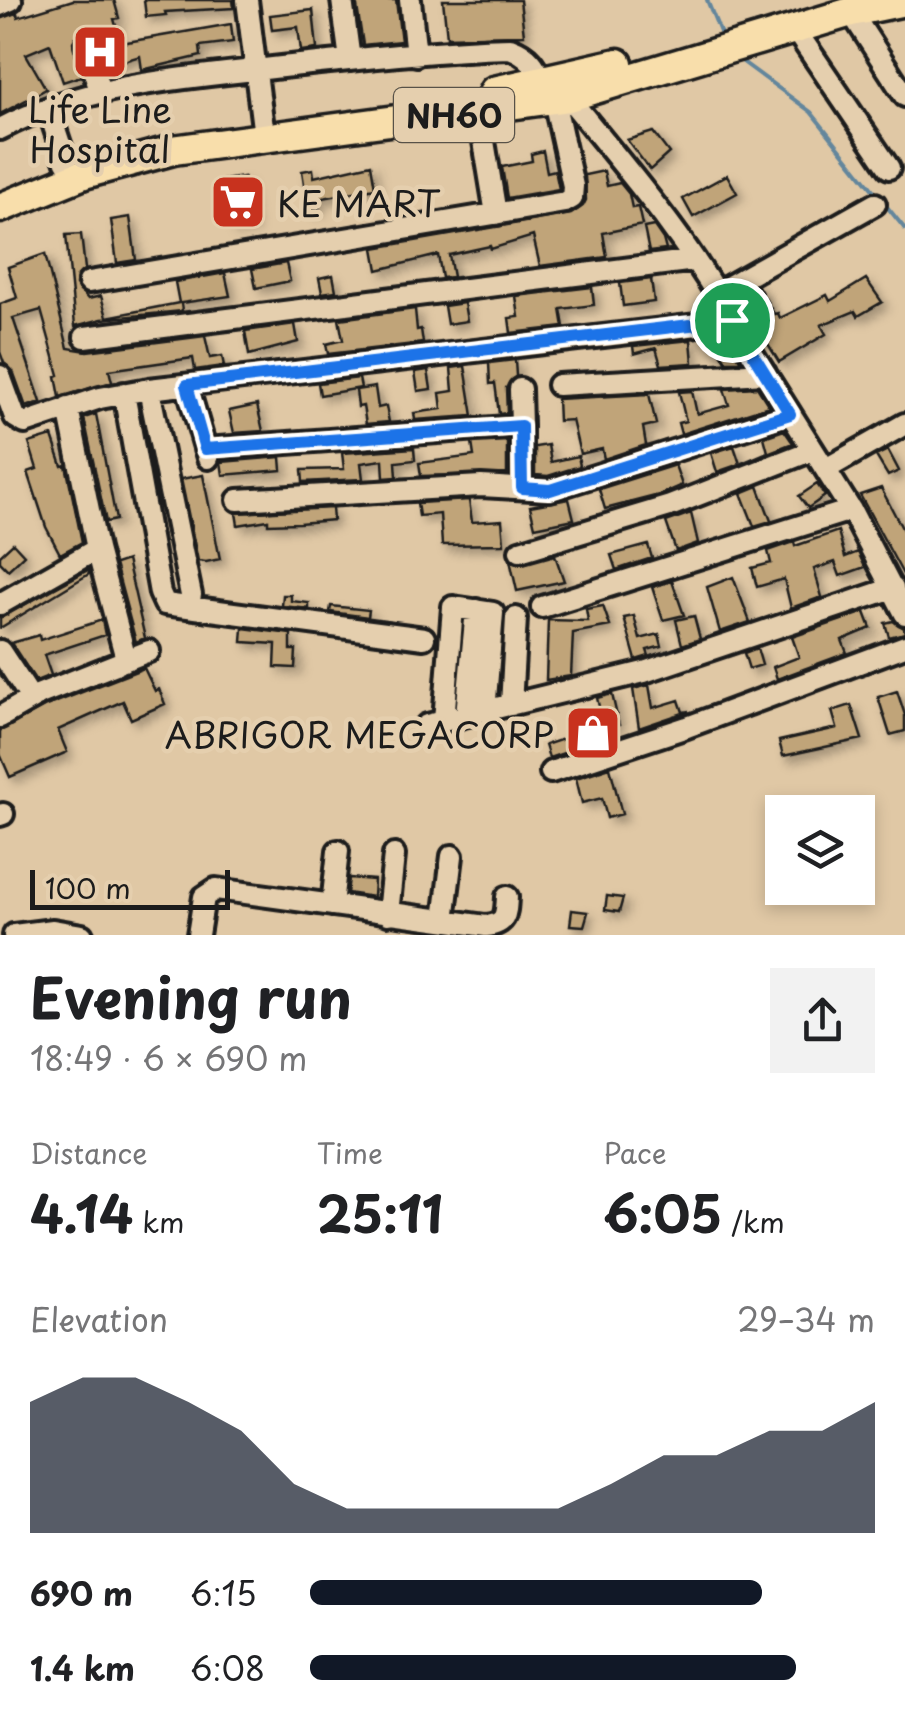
<!DOCTYPE html>
<html lang="en">
<head>
<meta charset="utf-8">
<style>
  :root { --surface:#fff; --page:#f2f2f2; --text:#202124; --muted:#757577; --accent:#111827 }
  body { margin:0; font-family:"Playpen Sans",sans-serif; background:var(--page); color:var(--text); height:100vh; display:flex; flex-direction:column; font-size:38px; white-space:nowrap }
  * { box-sizing:border-box; margin:0 }
  p { font-size:32px; color:var(--muted) }
  .icon { flex:none; width:55px; height:55px; fill:none; stroke:currentColor; stroke-width:2; stroke-linecap:round; stroke-linejoin:round }
  .map { position:relative; height:935px; overflow:hidden }
  .panel { display:flex; flex-direction:column; background:var(--surface); flex:1 }
  .panel>* { flex:none }
  .controls { position:absolute; left:765px; top:795px; display:grid; gap:20px }
  .controls a { display:grid; place-items:center; width:110px; height:110px; border-radius:0px; background:var(--surface); box-shadow:0 5px 15px #0003; font-size:50px }
  .scale { position:absolute; left:30px; bottom:25px; width:200px; box-sizing:border-box; padding-left:10px; border:5px solid #1c1c1c; border-top:0; font-size:28px; line-height:35px; white-space:nowrap; color:#1c1c1c; -webkit-text-stroke:8px #e5cfae; paint-order:stroke }
  .pin { position:absolute; display:grid; place-items:center; width:85px; height:85px; color:#fff; margin:-42px; border:5px solid #fff; border-radius:50%; box-shadow:0 2px 10px #0007 }
  .round { display:grid; place-items:center; flex:none; width:105px; height:105px; border-radius:0px; background:var(--page) }
  .headline { display:flex; align-items:center; justify-content:space-between; height:170px; padding:0 30px }
  h1 { font-size:55px; font-weight:700; line-height:75px }
  .figures { display:grid; grid-template-columns:repeat(3,1fr); gap:15px; height:170px; padding:10px 30px }
  .figures div { display:grid; align-content:center }
  .figures b { font-size:50px; font-weight:700 }
  .figures small { font-size:28px; font-weight:400 }
  .figures p { font-size:28px }
  .chart { height:280px; padding:20px 30px }
  .chart p { display:flex; justify-content:space-between }
  .chart svg { width:100%; height:180px; margin-top:10px; fill:var(--accent); opacity:.7 }
  ul { padding:0 30px; list-style:none; font-size:32px }
  li { display:grid; grid-template-columns:160px 120px 1fr; align-items:center; height:75px }
  li i { height:25px; border-radius:12px; background:var(--accent) }
  .map>svg:first-child { display:block }
  .lines { fill:none; stroke-linecap:round; stroke-linejoin:round }
  .stream { stroke:#63869c; stroke-width:4 }
  .building { fill:#c0a479; stroke:#1c1c1c; stroke-width:2.5; filter:url(#shadow) }
  .minor-casing { stroke:#1c1c1c; stroke-width:28 }
  .highway-casing { stroke:#1c1c1c; stroke-width:35 }
  .minor { stroke:#e5cfae; stroke-width:20 }
  .highway { stroke:#f8deab; stroke-width:28 }
  .route-casing { stroke:#fff; stroke-width:20 }
  .route { stroke:#1a73e8; stroke-width:12 }
  .labels { text-anchor:middle; dominant-baseline:central; stroke-width:9; stroke-linejoin:round; paint-order:stroke }
  .shield { fill:#e5cfae; stroke:#585248; stroke-width:2.5 }
  .shield-label { font-size:32px; font-weight:bold; fill:#1c1c1c }
  .poi-label { font-size:35px; fill:#1c1c1c; stroke:#e5cfae }
</style>
</head>
<body>
<div class="map">
<svg width="905" height="935" viewBox="0 0 905 935">
  <defs>
    <filter id="shadow"><feDropShadow dx="5.5" dy="5.5" stdDeviation="5" flood-color="#0004"/></filter>
  </defs>
  <rect width="100%" height="100%" fill="#e0c8a5"/>
  <filter id="ink" filterUnits="userSpaceOnUse"><feTurbulence type="fractalNoise" baseFrequency=".01" numOctaves="2"/><feDisplacementMap in="SourceGraphic" scale="20" xChannelSelector="R" yChannelSelector="G"/><feConvolveMatrix kernelMatrix="1 2 1 2 8 2 1 2 1" color-interpolation-filters="sRGB"/></filter>
  <g filter="url(#ink)">
    <g class="lines">
      <!-- stream -->
      <path class="stream" d="M707,0L722,37
        M736,57L811,112L878,196
        M884,203L905,229"/>
    </g>
    <!-- building -->
    <path class="building" d="M73,0H114L119,18L114,19L121,43L231,24L233,42L200,46L201,56L142,70L140,56L107,66L96,35L81,31L73,42L81,76L63,82L50,44L26,54L46,89L0,114V19L17,13L18,17Z
      M144,0H233L234,8L165,12L166,15L146,17Z
      M356,0H396L401,41L363,45Z
      M443,0H520L524,35L447,37Z
      M313,10L317,49L301,51L298,27L272,30L270,15Z
      M653,132L669,153L650,170L627,140Z
      M543,151L547,172L555,170L559,189L507,198L502,167L532,161L531,154Z
      M371,164L375,188L318,199L319,208L308,210L302,171L313,169L314,177Z
      M604,171L607,186L620,183L629,194L632,208L638,207L642,225L603,233L607,257L540,266L533,236L491,249L490,246L449,255L453,277L442,278L438,255L378,270L374,248L571,214L583,206L586,200L585,175Z
      M727,175L737,193L693,217L683,199Z
      M244,177L252,225L232,228L223,180Z
      M130,217L136,260L117,263L111,220Z
      M654,226L663,239L666,250L649,252L644,228Z
      M81,234L85,269L77,276L76,285L88,299L101,296L107,317L179,303L175,282L225,273L230,296L181,303L182,311L102,319L75,326L66,235Z
      M45,254L68,348L87,351L205,336L210,358L222,356L224,366L195,370L193,358L109,370L112,382L60,397L56,376L59,375L41,310L13,318L41,402L26,407L13,371L4,363L0,352V304L17,298L8,267Z
      M286,263L290,281L256,288L252,269Z
      M333,275L336,291L322,293L319,278Z
      M651,279L654,302L623,306L620,283Z
      M866,279L882,302L858,316L855,311L821,325L826,334L779,362L739,296L758,286L774,314L778,313L780,318L827,295L830,301Z
      M592,287L594,305L561,309L564,327L511,333L509,318L519,317L516,296Z
      M464,303L467,321L447,324L444,306Z
      M415,309L417,330L421,329L423,343L328,354L326,344L343,340L339,319Z
      M295,324L298,342L249,355L245,331Z
      M725,336L741,361H726L712,337Z
      M691,340L693,363L661,365L656,348L634,354L633,346Z
      M515,360L516,376L506,388L507,413L499,414L495,383L490,384L489,363Z
      M465,366L473,416L415,420L414,413L442,409L440,393L453,391L451,368Z
      M428,370L431,389L418,391L415,372Z
      M359,378L361,388L320,395L318,383Z
      M375,387L378,408L386,406L389,422L366,424L363,406L358,407L356,390Z
      M757,387L769,406L681,434L678,423L686,421L679,392L692,391L697,414L729,405L724,389Z
      M649,394L656,424L643,427L646,445L604,459L602,449L580,454L572,420L558,421L557,399Z
      M257,405L263,431L234,433L229,411Z
      M96,414L116,520L106,522L84,418Z
      M784,430L793,443L742,463L768,452L764,437Z
      M52,436L62,466L66,465L82,542L60,554L46,527L28,472L37,469L29,443Z
      M507,441V474L421,476L419,463L474,456L472,443Z
      M548,445L551,462L578,456L580,466L548,476L535,475V447Z
      M734,446L740,464L717,472L711,453Z
      M414,448L415,460L396,462L397,477L384,478L383,460L361,463L363,479L303,482L302,470L344,469L342,453Z
      M888,450L899,471L888,476L876,456Z
      M281,457L282,470L223,475L221,462Z
      M675,465L682,485L659,495L605,509L599,489Z
      M203,475L220,559L206,562L198,561L181,479Z
      M817,484L825,496L808,508L799,496Z
      M758,486L771,521L754,526L741,493Z
      M881,488L905,534V578L860,495Z
      M569,499L574,519L535,527L530,506Z
      M469,500L472,522L502,520L504,544L442,545L440,514L419,516L417,503Z
      M332,508L333,520L299,523L268,524V520L238,525L236,513Z
      M691,513L698,543L676,551L666,522Z
      M838,531L845,557L858,552L865,567L840,576L835,562L814,569L822,597L791,608L784,579L757,587L752,568L771,563L768,551L794,542L795,546Z
      M13,543L24,555L8,570L0,562V555Z
      M648,545L652,558L616,570L611,555Z
      M555,555L564,581L517,591L510,560L523,564Z
      M127,560L145,638L136,642L115,564Z
      M88,570L89,574L0,628V618Z
      M733,577L750,622L720,632L707,587Z
      M672,581L684,615L663,620L652,587Z
      M283,595H291V601L309,603V609L282,606Z
      M331,606L369,610L368,617L330,612Z
      M603,606L610,626L573,633L571,676L546,680L548,620L588,621L586,609Z
      M865,612L871,628L842,640L847,653L777,679L773,667L799,657L792,637Z
      M634,616L640,639L659,634L662,646L647,650L649,656L636,660L624,618Z
      M694,616L700,639L682,645L676,620Z
      M102,620L105,635L44,655L51,675L36,681L11,643L39,635L40,640Z
      M893,621L904,628L905,633L889,637L885,623Z
      M243,628L291,634V650H296L295,668L275,667L276,644L242,642Z
      M757,648L762,665L749,669L744,653Z
      M144,668L155,691L159,689L165,704L131,719L123,701L58,730L67,752L10,777L0,754V731L46,706Z
      M649,685L653,708L679,700L683,712L689,711L639,728L633,689Z
      M897,691L905,715V731L890,735L878,697Z
      M612,694L619,725L604,728L597,698Z
      M851,705L862,739L783,756L779,741L837,728L832,711Z
      M569,737L573,750L549,758L545,745Z
      M610,767L622,814L607,818L602,798L582,803L576,778Z
      M349,878L374,880L373,897L347,893Z
      M607,896L623,898L619,912L605,910Z
      M572,910L588,912L584,926L570,925Z"/>
    <g class="lines">
      <!-- minor casing -->
      <g class="minor-casing">
        <path id="minor" d="M247,0L264,136
          M342,0L350,60
          M410,0L416,55
          M0,5L11,0
          M851,12L905,96
          M794,28L889,168
          M86,44L100,92
          M568,97C626,169 688,239 732,321
          M48,108L66,162
          M479,111L496,214
          M0,129C88,83 186,78 282,67C357,59 434,50 510,48C529,55 535,65 543,82
          M89,282L565,202L572,198L573,186L554,100
          M717,293L875,204
          M85,337L695,260
          M0,376L15,417L25,423L100,398L149,389L732,321L851,510L905,614
          M187,385L208,458
          M558,385L765,373
          M149,389L191,595
          M520,389L521,426
          M124,393L160,593L165,604L424,638
          M68,408L97,549L126,659
          M205,449L521,426V488
          M826,469L905,424
          M238,500L481,486L550,490L790,414
          M520,551L670,506L813,450
          M0,604L97,549
          M542,607L851,510
          M0,651L31,698
          M511,705L516,618
          M466,715L476,610
          M0,717L40,694L149,651
          M444,721L453,607L493,613L485,711
          M427,725L644,672L893,588
          M551,772L687,727L905,646
          M0,815L3,814
          M332,905L338,851
          M388,914L394,855
          M444,920L452,856
          M14,935L53,930L82,935
          M198,935L204,897L216,889L486,926C506,924 506,915 507,897"/>
      </g>
      <!-- highway casing -->
      <g class="highway-casing">
        <path id="highway" d="M494,91L618,63
          M0,208L84,174L173,150L568,97L851,12L905,1"/>
      </g>
      <!-- minor -->
      <use href="#minor" class="minor"/>
      <!-- highway -->
      <use href="#highway" class="highway"/>
    </g>
  </g>
  <g class="lines" filter="url(#ink)">
    <!-- route casing -->
    <g class="route-casing">
      <path id="route" d="M732,320L790,414L550,490L522,488L521,426L205,449L187,385Z"/>
    </g>
    <!-- route -->
    <use href="#route" class="route"/>
  </g>
  <!-- icons -->
  <defs>
    <g id="hospital-square" transform="scale(2.875)"><rect x="-9" y="-9" width="18" height="18" rx="4" fill="#c8321e" stroke="#e5cfae"/><path d="M-5-5h3v3.5h4V-5h3V5h-3V1.5h-4V5h-3Z" fill="#fff"/></g>
    <g id="supermarket-square" transform="scale(2.875)"><rect x="-9" y="-9" width="18" height="18" rx="4" fill="#c8321e" stroke="#e5cfae"/><path d="M-6-5.5h2.5l.6 2H6L4.5 2H-2.5L-4.4-4H-6ZM-1.5 3.2a1.3 1.3 0 1 0 .1 0ZM3 3.2a1.3 1.3 0 1 0 .1 0Z" fill="#fff"/></g>
    <g id="shop-square" transform="scale(2.875)"><rect x="-9" y="-9" width="18" height="18" rx="4" fill="#c8321e" stroke="#e5cfae"/><path d="M-5-2.5h2.3a2.7 3.5 0 0 1 5.4 0H5L5.5 6h-11ZM-1.5-2.5h3a1.5 2.3 0 0 0-3 0Z" fill="#fff"/></g>
  </defs>
  <g fill-rule="evenodd">
    <use href="#hospital-square" x="100" y="52"/>
    <use href="#supermarket-square" x="238" y="202"/>
    <use href="#shop-square" x="593" y="733"/>
  </g>
  <g class="labels">
    <!-- shield labels -->
    <rect class="shield" x="394" y="88" width="120" height="54" rx="8"/>
    <g class="shield-label">
      <text x="454" y="115">NH60</text>
    </g>
    <!-- poi labels -->
    <g class="poi-label">
      <text x="100" y="108">Life Line<tspan x="100" dy="40">Hospital</tspan></text>
      <text x="277" y="202" text-anchor="start">KE MART</text>
      <text x="554" y="733" text-anchor="end">ABRIGOR MEGACORP</text>
    </g>
  </g>
</svg>
<div class="controls">
<a><svg class="icon" aria-label="layers" viewBox="0 0 24 24"><path d="M12 4l9 5-9 5-9-5zM3 14l9 5 9-5"/></svg></a>
</div>
<div class="scale">100 m</div>
<div class="pin" style="left:732px;top:320px;background:#1e9e55"><svg class="icon" aria-label="arrive" viewBox="0 0 24 24"><path d="M6 21V4h12l-3 4 3 4H6"/></svg></div>
</div>
<section class="panel">
<div class="headline"><div><h1>Evening run</h1><p>18:49 · 6 × 690 m</p></div><a class="round"><svg class="icon" aria-label="share" viewBox="0 0 24 24"><path d="M12 15V3M7 8l5-5 5 5M5 13v7h14v-7"/></svg></a></div>
<div class="figures">
<div><p>Distance</p><b>4.14<small> km</small></b></div>
<div><p>Time</p><b>25:11</b></div>
<div><p>Pace</p><b>6:05<small> /km</small></b></div>
</div>
<div class="chart"><p><span>Elevation</span>29–34 m</p>
<svg viewBox="0 0 160 44" preserveAspectRatio="none"><path d="M0 44V12L10 6L20 6L30 12L40 19L50 32L60 38L70 38L80 38L90 38L100 38L110 32L120 25L130 25L140 19L150 19L160 12V44z"/></svg>
</div>
<ul>
<li><b>690 m</b>6:15<i style="width:80%"></i></li>
<li><b>1.4 km</b>6:08<i style="width:86%"></i></li>
</ul>
</section>
</body>
</html>
